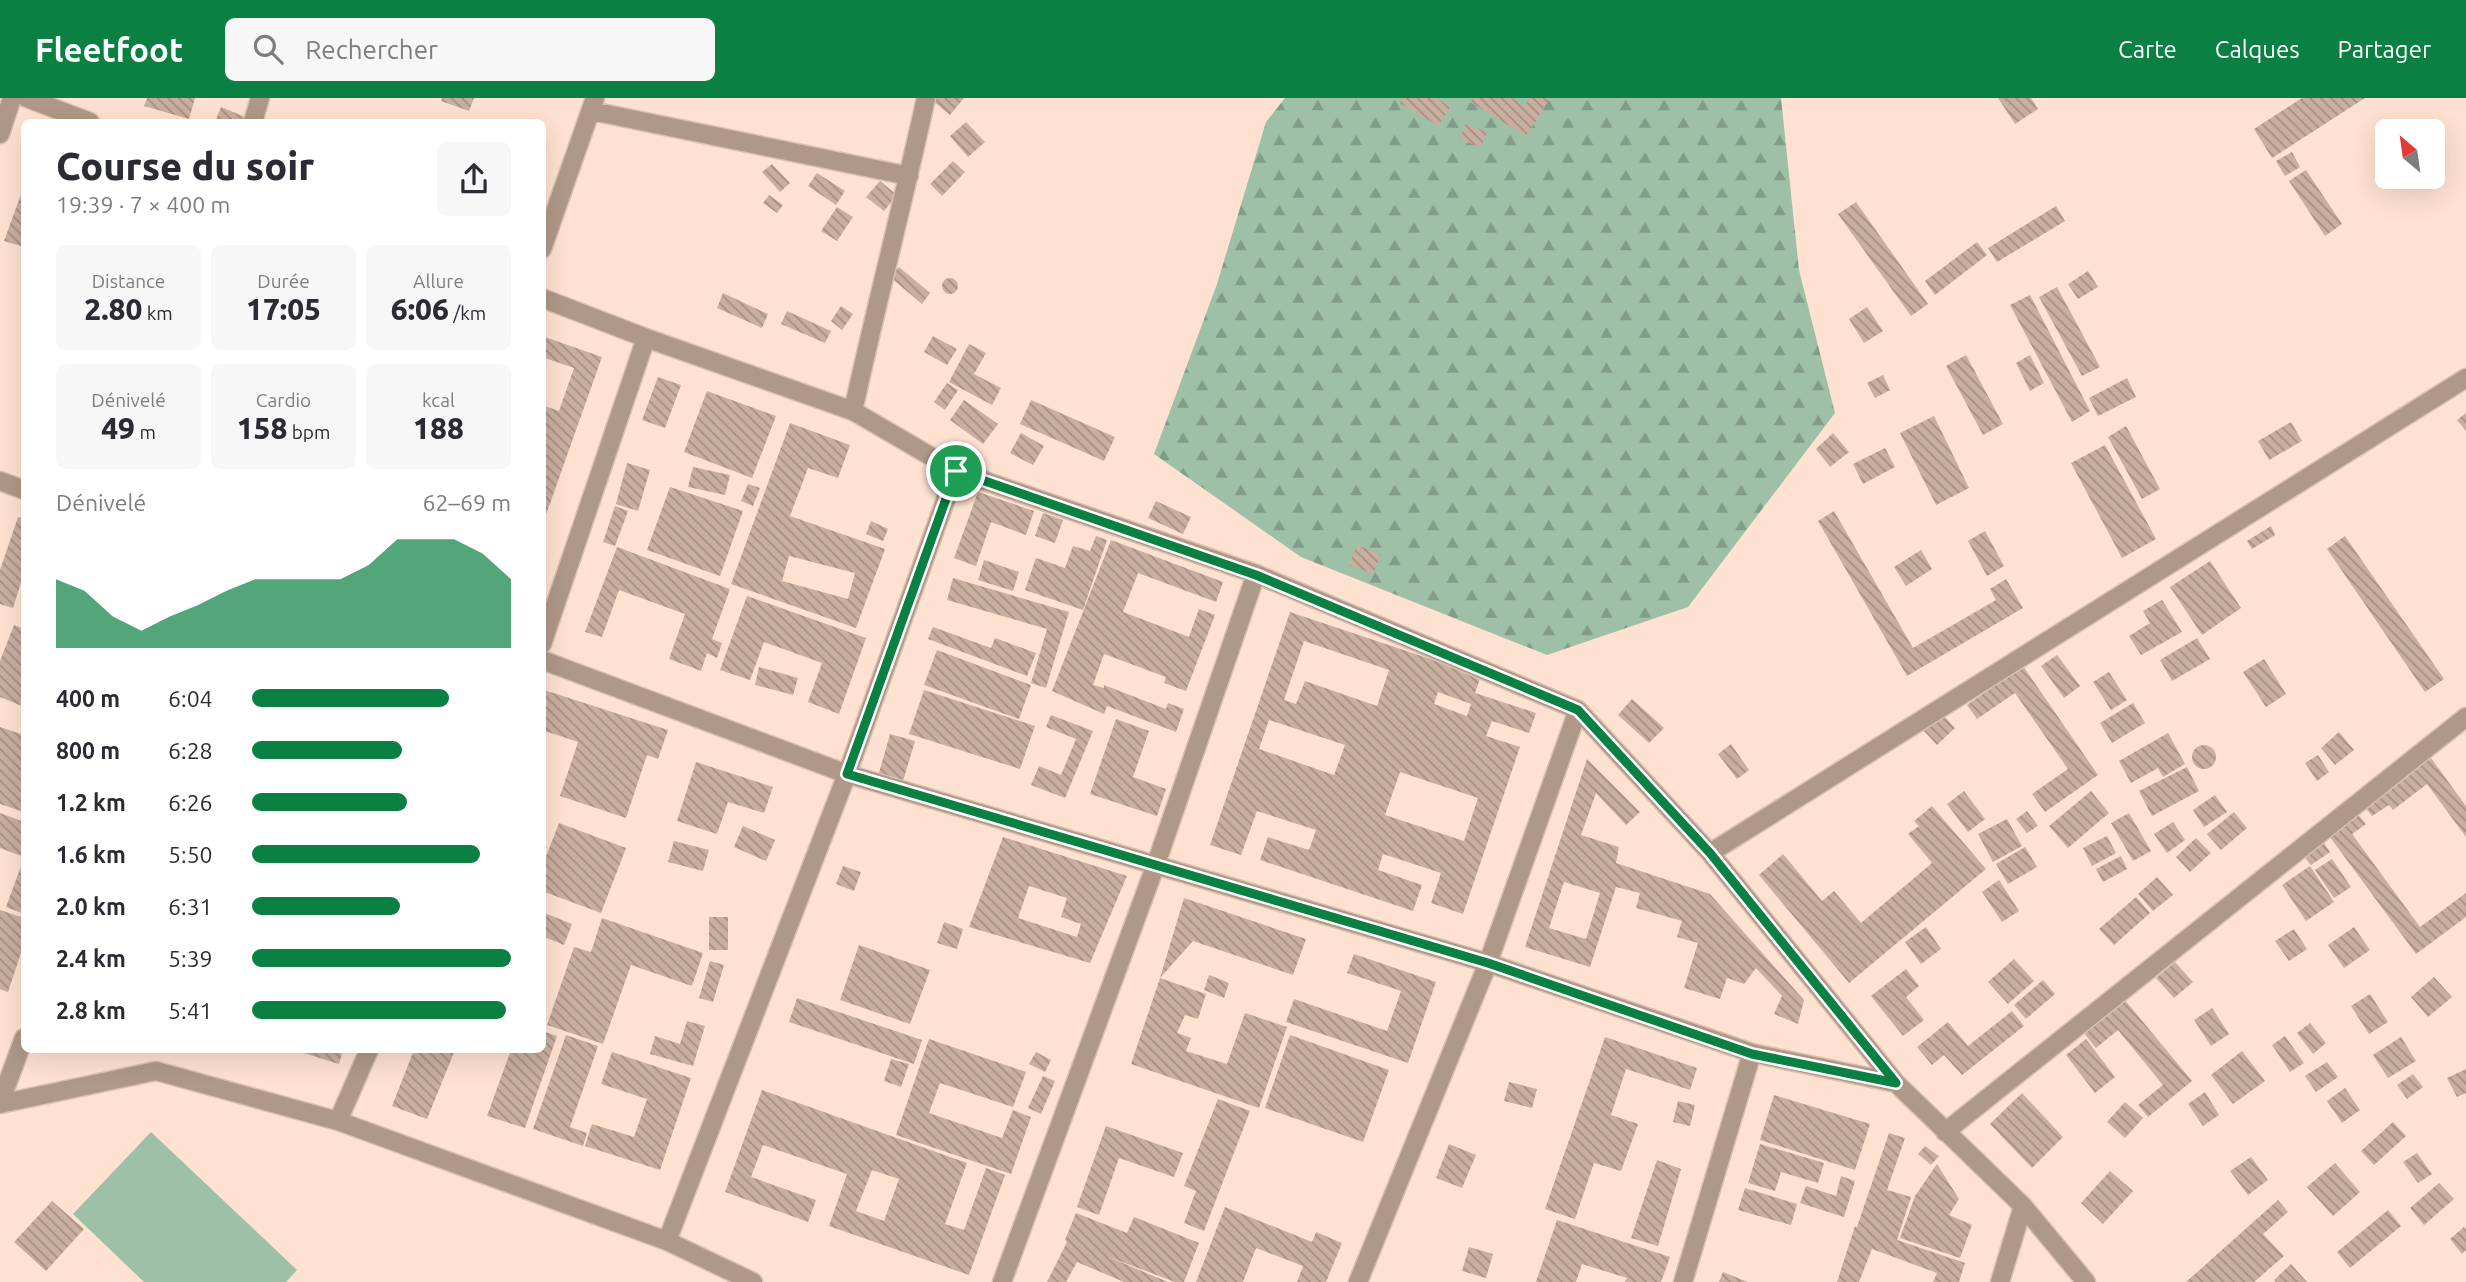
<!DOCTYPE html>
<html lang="fr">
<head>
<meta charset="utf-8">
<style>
  :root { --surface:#fff; --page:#f7f7f7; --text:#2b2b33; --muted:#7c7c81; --accent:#0b8043 }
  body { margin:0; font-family:Ubuntu,sans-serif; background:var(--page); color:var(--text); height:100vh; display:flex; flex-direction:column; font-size:26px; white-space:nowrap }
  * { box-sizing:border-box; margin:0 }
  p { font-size:23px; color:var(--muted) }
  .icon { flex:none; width:38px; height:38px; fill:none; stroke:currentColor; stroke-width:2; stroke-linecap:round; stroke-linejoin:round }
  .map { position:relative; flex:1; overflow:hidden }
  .drawer { position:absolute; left:21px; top:21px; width:525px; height:934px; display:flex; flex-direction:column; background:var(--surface); border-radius:10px; box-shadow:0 7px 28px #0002 }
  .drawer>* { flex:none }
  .needle { width:46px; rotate:331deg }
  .buttons { position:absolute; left:2375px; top:21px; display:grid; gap:14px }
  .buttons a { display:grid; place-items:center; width:70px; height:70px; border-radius:10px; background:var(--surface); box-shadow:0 7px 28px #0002; font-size:35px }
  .pin { position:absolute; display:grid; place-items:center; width:60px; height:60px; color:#fff; margin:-30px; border:4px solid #fff; border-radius:50%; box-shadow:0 2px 7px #0007 }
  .round { display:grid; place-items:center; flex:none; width:74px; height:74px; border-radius:10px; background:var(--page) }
  .headline { display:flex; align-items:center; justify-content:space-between; height:119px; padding:0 35px }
  h1 { font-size:38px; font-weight:800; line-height:52px }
  .metrics { display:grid; grid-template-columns:repeat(3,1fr); gap:10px; height:119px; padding:7px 35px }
  .metrics div { display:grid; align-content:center; border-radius:10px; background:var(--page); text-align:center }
  .metrics b { font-size:30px; font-weight:800 }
  .metrics small { font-size:19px; font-weight:400 }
  .metrics p { font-size:19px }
  .chart { height:196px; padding:14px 35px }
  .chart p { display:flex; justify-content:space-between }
  .chart svg { width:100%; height:126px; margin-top:7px; fill:var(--accent); opacity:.7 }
  ul { padding:0 35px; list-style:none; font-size:23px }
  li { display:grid; grid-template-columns:112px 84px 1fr; align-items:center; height:52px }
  li i { height:18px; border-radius:9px; background:var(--accent) }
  header { display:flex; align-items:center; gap:42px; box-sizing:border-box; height:98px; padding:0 35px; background:var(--accent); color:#fff }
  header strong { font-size:33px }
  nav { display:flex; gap:38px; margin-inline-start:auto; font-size:24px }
  .search { width:490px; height:63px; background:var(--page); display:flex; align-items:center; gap:18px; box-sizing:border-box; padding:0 24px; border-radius:10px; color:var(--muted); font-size:26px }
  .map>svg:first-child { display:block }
  .grass { fill:#9ec0a6 }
  .forest { fill:url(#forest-firs) }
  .building { fill:url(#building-back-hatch); fill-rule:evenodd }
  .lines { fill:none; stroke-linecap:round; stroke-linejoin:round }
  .minor-casing { stroke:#d9c0b1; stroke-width:21 }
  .minor { stroke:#af9886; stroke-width:18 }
  .route-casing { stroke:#fff; stroke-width:14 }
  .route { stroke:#0b8043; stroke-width:9 }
</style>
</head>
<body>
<header>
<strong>Fleetfoot</strong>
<div class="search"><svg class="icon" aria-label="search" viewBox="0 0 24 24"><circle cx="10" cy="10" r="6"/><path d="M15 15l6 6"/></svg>Rechercher</div>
<nav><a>Carte</a><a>Calques</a><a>Partager</a></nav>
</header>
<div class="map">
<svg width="2466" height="1184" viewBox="0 0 2466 1184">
  <defs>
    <pattern id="forest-firs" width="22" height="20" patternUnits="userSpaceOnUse" patternTransform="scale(1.75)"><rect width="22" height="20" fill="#9ec0a6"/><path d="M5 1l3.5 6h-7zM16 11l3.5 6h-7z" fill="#819c87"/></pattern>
    <pattern id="building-back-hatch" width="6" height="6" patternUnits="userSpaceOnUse" patternTransform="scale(1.75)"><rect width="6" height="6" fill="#caafa0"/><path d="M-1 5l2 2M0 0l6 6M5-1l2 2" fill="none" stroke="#a58e82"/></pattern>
  </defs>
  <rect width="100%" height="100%" fill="#fee1d1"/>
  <!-- grass -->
  <path class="grass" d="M151,1034L297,1172L286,1184H144L73,1116Z"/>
  <!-- forest -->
  <path class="forest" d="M1285,0H1781L1799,172L1835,315L1688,509L1547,557L1301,459L1154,356L1217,186L1266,24Z"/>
  <!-- building -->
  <path class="building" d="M147,0H195L189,21L144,8Z
    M442,0H474L469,13L441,3Z
    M935,0H964L950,17L933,3Z
    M1403,0H1436L1450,9L1438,28L1400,5Z
    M1473,0H1512L1525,8L1529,0H1550L1526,38L1470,4Z
    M1998,0H2031L2038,11L2015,26Z
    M2302,0H2365L2272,60L2254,31Z
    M221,9L245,19L242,24H215Z
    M966,24L985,44L968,59L950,38Z
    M1465,26L1487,34L1481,49L1460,42Z
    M2292,54L2300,69L2285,78L2276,63Z
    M953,63L965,74L942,98L930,86Z
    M772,66L790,85L780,94L762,74Z
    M2306,72L2342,126L2325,138L2289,83Z
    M817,75L845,93L836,107L808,88Z
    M880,83L897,97L884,113L866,99Z
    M24,88V149L4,143Z
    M769,97L783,107L777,115L763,105Z
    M1856,104L1928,206L1911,218L1838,116Z
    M2056,108L2065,123L1997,164L1988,150Z
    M837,109L853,119L837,143L821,133Z
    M1977,144L1987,157L1935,197L1925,183Z
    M899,169L930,195L922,206L890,179Z
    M2088,173L2098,189L2078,201L2068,186Z
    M942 188a8 8 0 1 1 16 0a8 8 0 1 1-16 0Z
    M2057,189L2100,269L2082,278L2039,199Z
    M723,195L768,216L762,230L717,210Z
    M2030,197L2090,313L2072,324L2010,207Z
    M841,208L853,216L842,232L831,223Z
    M1867,209L1883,233L1864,245L1849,221Z
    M787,213L831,233L825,245L781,226Z
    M542,238L602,259L543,425L542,307L559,313L574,270L542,259Z
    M933,238L957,251L947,267L924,254Z
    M969,246L986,255L974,276L1001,290L992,307L949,284Z
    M1966,257L2003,326L1983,337L1946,268Z
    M2030,257L2044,285L2030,293L2016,265Z
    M1883,277L1890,292L1875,300L1867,285Z
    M658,279L681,287L665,330L642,322Z
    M2127,280L2136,299L2098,318L2089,300Z
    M947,285L958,292L945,312L934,304Z
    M707,293L776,318L752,380L684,354Z
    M964,302L998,326L983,346L950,322Z
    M1031,302L1115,339L1104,363L1020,326Z
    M2466,315V333L2457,322Z
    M1934,318L1969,390L1936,407L1900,335Z
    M2291,324L2302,343L2269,362L2258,343Z
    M790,325L850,347L838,380L808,370L790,418L885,451L856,530L731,486ZM789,458L855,475L848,501L782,483Z
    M2126,328L2160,391L2142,401L2108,339Z
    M1021,335L1044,348L1033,367L1010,355Z
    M1833,335L1849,354L1830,369L1816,351Z
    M2105,347L2156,441L2122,460L2071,365Z
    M1885,350L1895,369L1863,386L1853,366Z
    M627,365L650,372L638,413L616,406Z
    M693,369L730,377L725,397L688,389Z
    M748,386L760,390L753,408L741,403Z
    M670,389L743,413L720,478L647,452Z
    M978,394L1034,413L1026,437L991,424L976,468L954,460Z
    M1156,403L1191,419L1183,436L1148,420Z
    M615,408L628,413L615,448L603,444Z
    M1834,413L1913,550L1996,502L1990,491L2006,481L2023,510L1907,578L1818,423Z
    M1043,415L1063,422L1055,445L1035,438Z
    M18,419L24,421V475L13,510L0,506V472Z
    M871,423L888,431L883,443L866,436Z
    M2271,428L2275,437L2252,451L2247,443Z
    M1985,433L2004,468L1987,478L1968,443Z
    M1096,438L1107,442L1083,512L1025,492L1036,460L1065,470L1073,448L1090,453Z
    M2345,438L2444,581L2425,594L2327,451Z
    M1111,442L1223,484L1216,504L1138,475L1123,514L1189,539L1199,511L1215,517L1186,593L1164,585L1166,579L1104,556L1093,587L1104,590V587L1166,611L1168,605L1184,611L1176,634L1107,608L1104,616L1052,593Z
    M1357,447L1381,457L1373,476L1349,466Z
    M617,449L730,491L712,541L722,545L717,560L707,555L701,573L669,561L685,516L619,492L602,539L585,534Z
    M1921,452L1932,471L1906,488L1894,469Z
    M984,462L1019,474L1013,493L978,482Z
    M2210,463L2241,510L2202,537L2170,489Z
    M953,480L1069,514L1046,590L1031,585L1047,531L947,502Z
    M747,498L866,540L839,616L808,604L822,565L764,544L750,582L720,572Z
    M2162,502L2182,534L2141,557L2129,538L2150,525L2143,513Z
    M1290,514L1481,578L1475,595L1536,615L1529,635L1492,623L1486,638L1520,649L1463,816L1431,805L1441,775L1383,756L1378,772L1422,787L1413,813L1260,762L1268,739L1309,752L1316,732L1257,713L1241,757L1210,747ZM1304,543L1389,572L1377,608L1305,583L1296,606L1284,602ZM1438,594L1471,606L1467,618L1434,606ZM1269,622L1345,647L1334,677L1259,651ZM1400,674L1478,700L1464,743L1385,717Z
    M14,527L24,531V601L22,608L0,599V563Z
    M933,529L991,550L995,540L1036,555L1027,578L928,541Z
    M2197,540L2210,561L2172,583L2160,562Z
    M937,552L1031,587L1019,621L924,587Z
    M2057,557L2080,588L2064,600L2041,568Z
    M2264,561L2286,596L2266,609L2243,574Z
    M2023,568L2098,677L2045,714L2032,696L2068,671L2015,595L1977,621L1967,607Z
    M759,569L798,580L793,597L755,587Z
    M2109,574L2127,602L2111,612L2093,584Z
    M544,592L668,632L658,661L647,657L626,720L560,698L578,644L542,632Z
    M924,592L1035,628L1020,671L909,636Z
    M1632,601L1664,630L1649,645L1618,617Z
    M2133,605L2145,625L2112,645L2100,625Z
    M1941,615L1955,630L1937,647L1923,632Z
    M1051,617L1093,633L1065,700L1031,687L1039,668L1061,677L1076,641L1046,629Z
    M1116,621L1149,633L1133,679L1166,691L1157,718L1090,696Z
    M0,629L24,637V714L0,706Z
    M2339,634L2354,652L2335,667L2321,650Z
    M2168,635L2185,666L2163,679L2158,670L2131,685L2119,663Z
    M890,636L915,643L903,683L879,675Z
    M1731,646L1749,672L1737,681L1718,656Z
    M2192 659a12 12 0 1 1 24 0a12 12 0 1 1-24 0Z
    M2318,657L2329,674L2317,683L2305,665Z
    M2431,660L2466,708V739L2427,686L2393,712L2389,707L2372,718L2365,709Z
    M1587,661L1640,714L1626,727L1596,695L1581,737L1619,749L1616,765L1710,796L1804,902L1798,926L1774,916L1782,898L1756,870L1744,886L1727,880L1720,901L1684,890L1698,845L1677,839L1682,823L1636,810L1640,795L1616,789L1590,869L1525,849ZM1564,784L1600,795L1586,841L1549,830Z
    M696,664L773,689L764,715L728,704L717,736L677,723Z
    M2187,669L2199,693L2152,718L2139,693Z
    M1964,693L1985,721L1968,734L1947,706Z
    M2091,693L2109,715L2068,750L2049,728Z
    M2215,697L2227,714L2204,729L2193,712Z
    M1932,708L1986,771L1849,885L1759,777L1783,756L1822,803L1834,793L1861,825L1932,765L1908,736L1919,728L1914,723Z
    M2027,713L2038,728L2027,735L2016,721Z
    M2234,714L2247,730L2221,752L2207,736Z
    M2356,714L2366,726L2352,736L2420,829L2466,795V819L2416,856L2327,735Z
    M0,715L24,724V759L0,750Z
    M2129,715L2151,753L2133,763L2111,725Z
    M2007,721L2022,748L1993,764L1978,736Z
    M2173,724L2185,742L2167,755L2154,736Z
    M559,725L626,750L601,815L542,793V769Z
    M743,728L775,742L766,763L734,749Z
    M2107,738L2116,755L2092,768L2083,750Z
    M1003,739L1127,778L1090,865L969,829ZM1029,788L1067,800L1061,819L1081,826L1077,839L1018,820Z
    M2196,740L2211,755L2190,774L2176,759Z
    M2322,742L2330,754L2311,767L2302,756Z
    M674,743L709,752L703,773L668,764Z
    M2025,749L2037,769L2008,786L1996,766Z
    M2121,758L2127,771L2103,784L2096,771Z
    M24,760V816L6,809Z
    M2332,761L2351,789L2334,800L2315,772Z
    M843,768L861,774L854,793L836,786Z
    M2310,768L2334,804L2306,823L2282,787Z
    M2157,779L2173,797L2153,813L2138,796Z
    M1999,782L2019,813L2002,824L1982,794Z
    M2136,799L2150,815L2114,847L2099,831Z
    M1184,800L1306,841L1293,877L1193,843L1160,880Z
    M0,812L24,820V846L8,894L0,891Z
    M542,814L572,826L564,847L542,838Z
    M709,819H728V852H709Z
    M602,820L703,855L692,888L631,867L603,946L547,927L574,849L591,854Z
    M944,824L963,831L957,851L937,845Z
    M1926,829L1941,851L1921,866L1905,844Z
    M2354,829L2370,852L2344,870L2328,847Z
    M2294,831L2307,851L2289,863L2275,843Z
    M859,847L930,872L910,926L840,902Z
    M1354,856L1436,884L1408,965L1286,924L1294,901L1387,933L1401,893L1347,875Z
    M2014,861L2034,883L2008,906L1988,884Z
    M710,863L724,867L713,904L699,900Z
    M2175,864L2193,884L2174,900L2156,880Z
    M1906,871L1919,888L1906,899L1924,922L1903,938L1871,898Z
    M1209,877L1229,885L1224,900L1204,892Z
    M2434,879L2452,899L2428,919L2411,899Z
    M1160,880L1206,896L1198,921L1185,917L1177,935L1191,940L1186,953L1227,966L1245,915L1287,929L1259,1010L1131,966Z
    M2043,882L2055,896L2026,921L2014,907Z
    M2370,896L2388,924L2369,936L2351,908Z
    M797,900L922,942L914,966L789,924Z
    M2124,901L2192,983L2148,1019L2138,1007L2163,987L2118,932L2096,950L2083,934Z
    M2212,910L2229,936L2211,948L2194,922Z
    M2012,913L2024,928L1962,977L1944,957L1932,967L1917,949L1948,924L1968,948Z
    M687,923L705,928L693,968L650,956L655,938L680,946Z
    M2310,925L2326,945L2313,956L2297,935Z
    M542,933L557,938L525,1030L487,1018L511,952H542Z
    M566,937L598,948L570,1029L587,1035L583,1048L533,1031Z
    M1290,937L1389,972L1363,1044L1265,1010Z
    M2285,938L2304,965L2290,974L2272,947Z
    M1605,939L1697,970L1690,992L1626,971L1611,1017L1638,1026L1621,1073L1594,1065L1575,1121L1545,1111Z
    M2401,939L2416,963L2388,980L2373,957Z
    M929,941L1026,974L1013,1009L940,985L929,1015L1002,1040L1013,1012L1031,1019L1011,1076L896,1037Z
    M2086,941L2115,979L2095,995L2066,957Z
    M294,952H343L339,966Z
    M414,952H455L427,1021L392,1008Z
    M2242,953L2265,983L2233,1006L2211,977Z
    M612,954L691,980L660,1072L585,1048L592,1026L634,1039L647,1001L601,986Z
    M1036,954L1051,962L1045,974L1029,966Z
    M891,961L909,966L901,989L884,983Z
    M2327,964L2338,979L2316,994L2305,978Z
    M2466,971V995L2457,999L2447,980Z
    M2413,976L2423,989L2407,1001L2397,987Z
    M1043,978L1055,983L1041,1016L1028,1010Z
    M1509,984L1537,991L1532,1010L1504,1003Z
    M2345,990L2360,1012L2342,1025L2327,1003Z
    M762,992L967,1065L945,1126L964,1132L986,1070L1005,1077L969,1177L829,1128L847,1076L763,1047L751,1079L816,1102L808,1124L725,1094ZM872,1072L899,1081L884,1123L856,1113Z
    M2205,994L2219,1017L2203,1028L2188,1006Z
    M2022,995L2063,1039L2032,1070L1990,1026Z
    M1774,997L1870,1026L1855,1072L1760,1042Z
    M1218,1001L1250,1013L1204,1133L1184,1125L1196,1093L1184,1088Z
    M1678,1003L1695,1007L1690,1028L1673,1024Z
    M2125,1004L2143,1020L2125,1040L2107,1024Z
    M2393,1024L2406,1038L2374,1067L2361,1053Z
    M1106,1028L1183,1055L1174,1079L1119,1060L1099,1117L1077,1109Z
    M1889,1035L1905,1040L1887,1092L1911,1099L1897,1142L1965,1165L1959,1184H1933L1937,1175L1872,1151L1859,1184H1837L1855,1128L1857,1129Z
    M1449,1046L1476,1057L1462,1090L1436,1080Z
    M1760,1046L1824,1065L1818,1085L1781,1074L1775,1093L1748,1085Z
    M1925,1048L1939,1058L1931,1067L1918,1056Z
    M2417,1055L2432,1076L2418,1085L2403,1064Z
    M2251,1059L2268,1082L2248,1097L2230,1073Z
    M1657,1062L1681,1071L1658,1148L1631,1140Z
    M2335,1065L2360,1094L2333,1118L2307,1089Z
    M1937,1066L1959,1101L1949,1117L1972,1127L1960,1160L1900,1140L1915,1098Z
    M2110,1073L2133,1093L2103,1126L2081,1105Z
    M1841,1078L1855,1083L1844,1119L1800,1105L1806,1088L1836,1098Z
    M2439,1085L2454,1101L2424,1127L2410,1110Z
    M1745,1090L1797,1106L1791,1127L1738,1112Z
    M2278,1102L2288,1114L2263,1136L2284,1158L2254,1184H2186Z
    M52,1103L84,1131L46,1173L14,1144Z
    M1225,1109L1312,1144L1316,1134L1342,1145L1326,1184H1297L1303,1168L1256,1150L1243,1184H1196Z
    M2388,1112L2401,1128L2350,1170L2337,1154Z
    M1076,1115L1127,1135L1134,1119L1199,1145L1184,1184H1175L1106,1158L1168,1184H1124L1077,1164L1066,1184H1047L1067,1144L1065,1142Z
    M1557,1122L1670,1159L1661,1184H1625L1627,1180L1582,1166L1576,1184H1536Z
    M2464,1129L2466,1132V1152L2462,1156L2450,1141Z
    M1469,1149L1493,1156L1486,1180L1462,1173Z
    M2291,1166L2307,1184H2276L2274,1182Z
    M1723,1174L1748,1184H1719Z"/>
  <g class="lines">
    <!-- minor casing -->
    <g class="minor-casing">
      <path id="minor" d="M27,0L90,24
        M592,13L909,78
        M253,24L260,0
        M0,36L12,0
        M542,151L595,0
        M542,200L646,240L853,313L956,373L1256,476L1578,612L1710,755L1896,985L2023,1108L2086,1184
        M853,313C876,208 903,105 926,0
        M0,383L24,392
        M542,546L646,240
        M542,562L847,676L1488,865L1752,955L1896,985
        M1710,755L2466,280
        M0,1005L24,940
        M0,1006L156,973L338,1023L667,1143L753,1184
        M338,1023L369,952
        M1945,1034L2466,619
        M667,1143L847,676L956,373
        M1002,1184L1156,766L1256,476
        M1358,1184L1488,865L1578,612
        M1683,1184L1752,955
        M2000,1184L2023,1108"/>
    </g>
    <!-- minor -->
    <use href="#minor" class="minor"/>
  </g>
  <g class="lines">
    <!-- route casing -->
    <g class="route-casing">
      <path id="route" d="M956,373L1256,477L1578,612L1710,755L1896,985L1752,956L1488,865L847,676Z"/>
    </g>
    <!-- route -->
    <use href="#route" class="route"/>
  </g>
</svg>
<div class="buttons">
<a><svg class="needle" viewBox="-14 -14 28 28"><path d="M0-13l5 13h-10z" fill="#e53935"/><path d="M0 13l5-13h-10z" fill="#7c7c81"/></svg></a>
</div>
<div class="pin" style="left:956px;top:373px;background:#1e9e55"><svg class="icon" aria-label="arrive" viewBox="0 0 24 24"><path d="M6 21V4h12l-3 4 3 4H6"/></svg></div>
<section class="drawer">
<div class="headline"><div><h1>Course du soir</h1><p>19:39 · 7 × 400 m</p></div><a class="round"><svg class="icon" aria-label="share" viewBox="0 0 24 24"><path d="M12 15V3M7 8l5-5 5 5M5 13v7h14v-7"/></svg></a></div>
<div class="metrics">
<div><p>Distance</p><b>2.80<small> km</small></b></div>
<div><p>Durée</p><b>17:05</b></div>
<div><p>Allure</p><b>6:06<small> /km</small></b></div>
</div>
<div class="metrics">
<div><p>Dénivelé</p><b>49<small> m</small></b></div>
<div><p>Cardio</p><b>158<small> bpm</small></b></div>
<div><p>kcal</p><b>188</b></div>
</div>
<div class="chart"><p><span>Dénivelé</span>62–69 m</p>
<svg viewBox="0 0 160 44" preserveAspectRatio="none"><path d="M0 44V20L10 24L20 33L30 38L40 33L50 29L60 24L70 20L80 20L90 20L100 20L110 15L120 6L130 6L140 6L150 11L160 20V44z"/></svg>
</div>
<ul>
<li><b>400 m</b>6:04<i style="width:76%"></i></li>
<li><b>800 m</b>6:28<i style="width:58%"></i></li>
<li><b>1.2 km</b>6:26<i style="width:60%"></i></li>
<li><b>1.6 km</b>5:50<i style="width:88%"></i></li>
<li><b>2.0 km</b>6:31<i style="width:57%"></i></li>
<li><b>2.4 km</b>5:39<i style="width:100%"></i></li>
<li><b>2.8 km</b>5:41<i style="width:98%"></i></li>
</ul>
</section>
</div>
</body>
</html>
